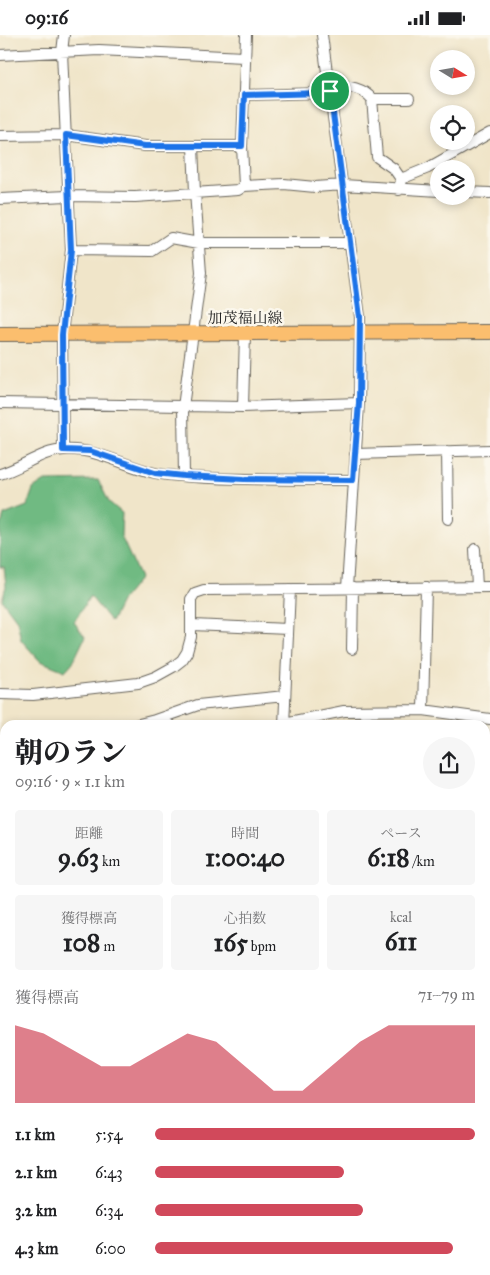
<!DOCTYPE html>
<html lang="ja">
<head>
<meta charset="utf-8">
<style>
  :root { --surface:#fff; --page:#f6f6f6; --text:#202124; --muted:#757577; --accent:#d1495b }
  body { margin:0; font-family:"IM FELL Great Primer","Noto Serif JP",serif; background:var(--page); color:var(--text); height:100vh; display:flex; flex-direction:column; font-size:19px; white-space:nowrap }
  * { box-sizing:border-box; margin:0 }
  p { font-size:16px; color:var(--muted) }
  .icon { flex:none; width:28px; height:28px; fill:none; stroke:currentColor; stroke-width:2; stroke-linecap:round; stroke-linejoin:round }
  .map { position:relative; flex:1; overflow:hidden }
  .panel { position:absolute; left:0px; top:685px; width:490px; height:555px; display:flex; flex-direction:column; background:var(--surface); border-radius:15px 15px 0 0; box-shadow:0 2px 8px #0003 }
  .panel>* { flex:none }
  .needle { width:32px; rotate:101deg }
  .tools { position:absolute; left:430px; top:15px; display:grid; gap:10px }
  .tools a { display:grid; place-items:center; width:45px; height:45px; border-radius:50%; background:var(--surface); box-shadow:0 2px 8px #0003; font-size:25px }
  .pin { position:absolute; display:grid; place-items:center; width:42px; height:42px; color:#fff; margin:-21px; border:2px solid #fff; border-radius:50%; box-shadow:0 1px 5px #0007 }
  .round { display:grid; place-items:center; flex:none; width:52px; height:52px; border-radius:26px; background:var(--page) }
  .head { display:flex; align-items:center; justify-content:space-between; height:85px; padding:0 15px }
  h1 { font-size:28px; font-weight:800; line-height:38px }
  .figures { display:grid; grid-template-columns:repeat(3,1fr); gap:8px; height:85px; padding:5px 15px }
  .figures div { display:grid; align-content:center; border-radius:5px; background:var(--page); text-align:center }
  .figures b { font-size:25px; font-weight:800 }
  .figures small { font-size:14px; font-weight:400 }
  .figures p { font-size:14px }
  .chart { height:140px; padding:10px 15px }
  .chart p { display:flex; justify-content:space-between }
  .chart svg { width:100%; height:90px; margin-top:5px; fill:var(--accent); opacity:.7 }
  ul { padding:0 15px; list-style:none; font-size:16px }
  li { display:grid; grid-template-columns:80px 60px 1fr; align-items:center; height:38px }
  li i { height:12px; border-radius:6px; background:var(--accent) }
  .status { display:flex; justify-content:space-between; align-items:center; height:35px; padding:0 25px; background:var(--surface); direction:ltr }
  .status svg { height:14px; fill:currentColor }
  .map>svg:first-child { display:block }
  .forest { fill:#6fba82; stroke:#466b4f }
  .lines { fill:none; stroke-linecap:round; stroke-linejoin:round }
  .minor-casing { stroke:#666259; stroke-width:12 }
  .major-casing { stroke:#666259; stroke-width:16 }
  .highway-casing { stroke:#666259; stroke-width:18 }
  .minor { stroke:#fff; stroke-width:10 }
  .major { stroke:#fbbe6e; stroke-width:14 }
  .highway { stroke:#fbbe6e; stroke-width:15 }
  .route-casing { stroke:#fff; stroke-width:10 }
  .route { stroke:#1a73e8; stroke-width:6 }
  .labels { text-anchor:middle; dominant-baseline:central; stroke-width:5; stroke-linejoin:round; paint-order:stroke }
  .street-label { font-size:15px; fill:#1c1c1c; stroke:#fbf7ec }
</style>
</head>
<body>
<div class="status"><b>09:16</b><svg viewBox="0 0 49 12"><path d="M0 12V9h3v3zM5 12V6h3v6zM10 12V3h3v9zM15 12V0h3v12zM26 1h20v11H26zM47 4h2v5h-2z"/></svg></div>
<div class="map">
<svg width="490" height="1240" viewBox="0 0 490 1240">
  <rect width="100%" height="100%" fill="#fbf7ec"/>
  <filter id="ink" filterUnits="userSpaceOnUse"><feTurbulence type="fractalNoise" baseFrequency=".02" numOctaves="2"/><feDisplacementMap in="SourceGraphic" scale="10" xChannelSelector="R" yChannelSelector="G"/><feConvolveMatrix kernelMatrix="1 2 1 2 8 2 1 2 1" color-interpolation-filters="sRGB"/></filter>
  <filter id="wash" filterUnits="userSpaceOnUse"><feTurbulence type="fractalNoise" baseFrequency=".0096" numOctaves="4" result="noise"/><feDisplacementMap in="SourceGraphic" scale="20" xChannelSelector="R" yChannelSelector="G"/><feGaussianBlur stdDeviation="1.12" result="paint"/><feColorMatrix in="noise" values="0 0 0 0 0 0 0 0 0 0 0 0 0 0 0 0 0 1.4 0 .05"/><feComposite in="paint" operator="in"/></filter>
  <g filter="url(#wash)">
    <rect width="100%" height="100%" fill="#f0e5c9"/>
    <!-- forest -->
    <path class="forest" d="M98,445L109,467L122,478L121,501L140,543L122,565L111,587L90,561L74,587L85,602L73,627L65,636L40,626L21,605L17,585L2,565L6,551L4,532H0V494L4,480L27,471L33,454L45,446Z"/>
  </g>
  <g filter="url(#ink)">
    <g class="lines">
      <!-- minor casing -->
      <g class="minor-casing">
        <path id="minor" d="M322,0L360,282L359,368L347,553
          M0,20L99,15L244,22
          M244,60L324,58C327,57 331,54 335,53C348,49 364,54 372,64H409
          M372,64L377,122L394,134L401,144
          M0,101L66,100L145,111H242
          M244,151L242,111L246,0
          M399,155L401,144L428,133L490,98
          M466,157L490,158
          M0,164L68,161L135,162L238,155L244,151L284,149L315,152L343,150L439,156
          M71,215L152,216L171,203L199,208H350
          M0,368L243,372L359,368
          M243,372L245,299
          M63,415L62,300L71,215L62,17L64,0
          M447,416L448,484
          M355,419L490,415
          M0,439C22,433 41,416 64,415C97,413 124,431 155,438C174,442 193,442 212,443C259,445 306,445 353,445
          M184,441L183,372L201,238L195,157L193,111
          M475,514L477,552
          M192,590L288,594
          M352,614L353,553
          M0,659L33,660L138,648L155,642L173,632L182,625L187,617L191,602V564L195,558L204,555L490,552
          M423,675L426,552
          M155,685L198,670L285,661
          M284,688L344,676L423,675L490,684
          M135,690L155,685L170,690
          M284,690L290,554
          M365,690L367,676
          M485,744L490,750
          M485,758L490,762
          M485,805L490,810
          M0,818H5
          M485,880L490,885
          M485,954L490,959
          M485,971L490,966
          M0,1092L5,1091
          M485,1111L490,1109
          M485,1158L490,1156
          M163,1235L166,1240
          M211,1240L312,1236H360L368,1240"/>
      </g>
      <!-- major casing -->
      <g class="major-casing">
        <path id="major" d="M0,299L490,297
          M0,708L5,742"/>
      </g>
      <!-- highway casing -->
      <g class="highway-casing">
        <path id="highway" d="M485,1054L490,1051
          M72,1240L83,1235
          M97,1240L108,1235"/>
      </g>
      <!-- minor -->
      <use href="#minor" class="minor"/>
      <!-- major -->
      <use href="#major" class="major"/>
      <!-- highway -->
      <use href="#highway" class="highway"/>
    </g>
  </g>
  <g class="lines" filter="url(#ink)">
    <!-- route casing -->
    <g class="route-casing">
      <path id="route" d="M330,56L360,282L359,368L353,445L244,444L184,441L155,438L90,416L63,415L62,300L71,215L66,100L145,111H242L244,60L324,58Z"/>
    </g>
    <!-- route -->
    <use href="#route" class="route"/>
  </g>
  <g class="labels">
    <!-- street labels -->
    <g class="street-label">
      <text x="245" y="283">加茂福山線</text>
    </g>
  </g>
</svg>
<div class="tools">
<a><svg class="needle" viewBox="-14 -14 28 28"><path d="M0-13l5 13h-10z" fill="#e53935"/><path d="M0 13l5-13h-10z" fill="#757577"/></svg></a>
<a><svg class="icon" aria-label="locate" viewBox="0 0 24 24"><circle cx="12" cy="12" r="6"/><path d="M12 2v4M12 18v4M2 12h4M18 12h4"/></svg></a>
<a><svg class="icon" aria-label="layers" viewBox="0 0 24 24"><path d="M12 4l9 5-9 5-9-5zM3 14l9 5 9-5"/></svg></a>
</div>
<div class="pin" style="left:330px;top:56px;background:#1e9e55"><svg class="icon" aria-label="arrive" viewBox="0 0 24 24"><path d="M6 21V4h12l-3 4 3 4H6"/></svg></div>
<section class="panel">
<div class="head"><div><h1>朝のラン</h1><p>09:16 · 9 × 1.1 km</p></div><a class="round"><svg class="icon" aria-label="share" viewBox="0 0 24 24"><path d="M12 15V3M7 8l5-5 5 5M5 13v7h14v-7"/></svg></a></div>
<div class="figures">
<div><p>距離</p><b>9.63<small> km</small></b></div>
<div><p>時間</p><b>1:00:40</b></div>
<div><p>ペース</p><b>6:18<small> /km</small></b></div>
</div>
<div class="figures">
<div><p>獲得標高</p><b>108<small> m</small></b></div>
<div><p>心拍数</p><b>165<small> bpm</small></b></div>
<div><p>kcal</p><b>611</b></div>
</div>
<div class="chart"><p><span>獲得標高</span>71–79 m</p>
<svg viewBox="0 0 160 44" preserveAspectRatio="none"><path d="M0 44V6L10 10L20 18L30 26L40 26L50 18L60 10L70 14L80 26L90 38L100 38L110 26L120 14L130 6L140 6L150 6L160 6V44z"/></svg>
</div>
<ul>
<li><b>1.1 km</b>5:54<i style="width:100%"></i></li>
<li><b>2.1 km</b>6:43<i style="width:59%"></i></li>
<li><b>3.2 km</b>6:34<i style="width:65%"></i></li>
<li><b>4.3 km</b>6:00<i style="width:93%"></i></li>
</ul>
</section>
</div>
</body>
</html>
